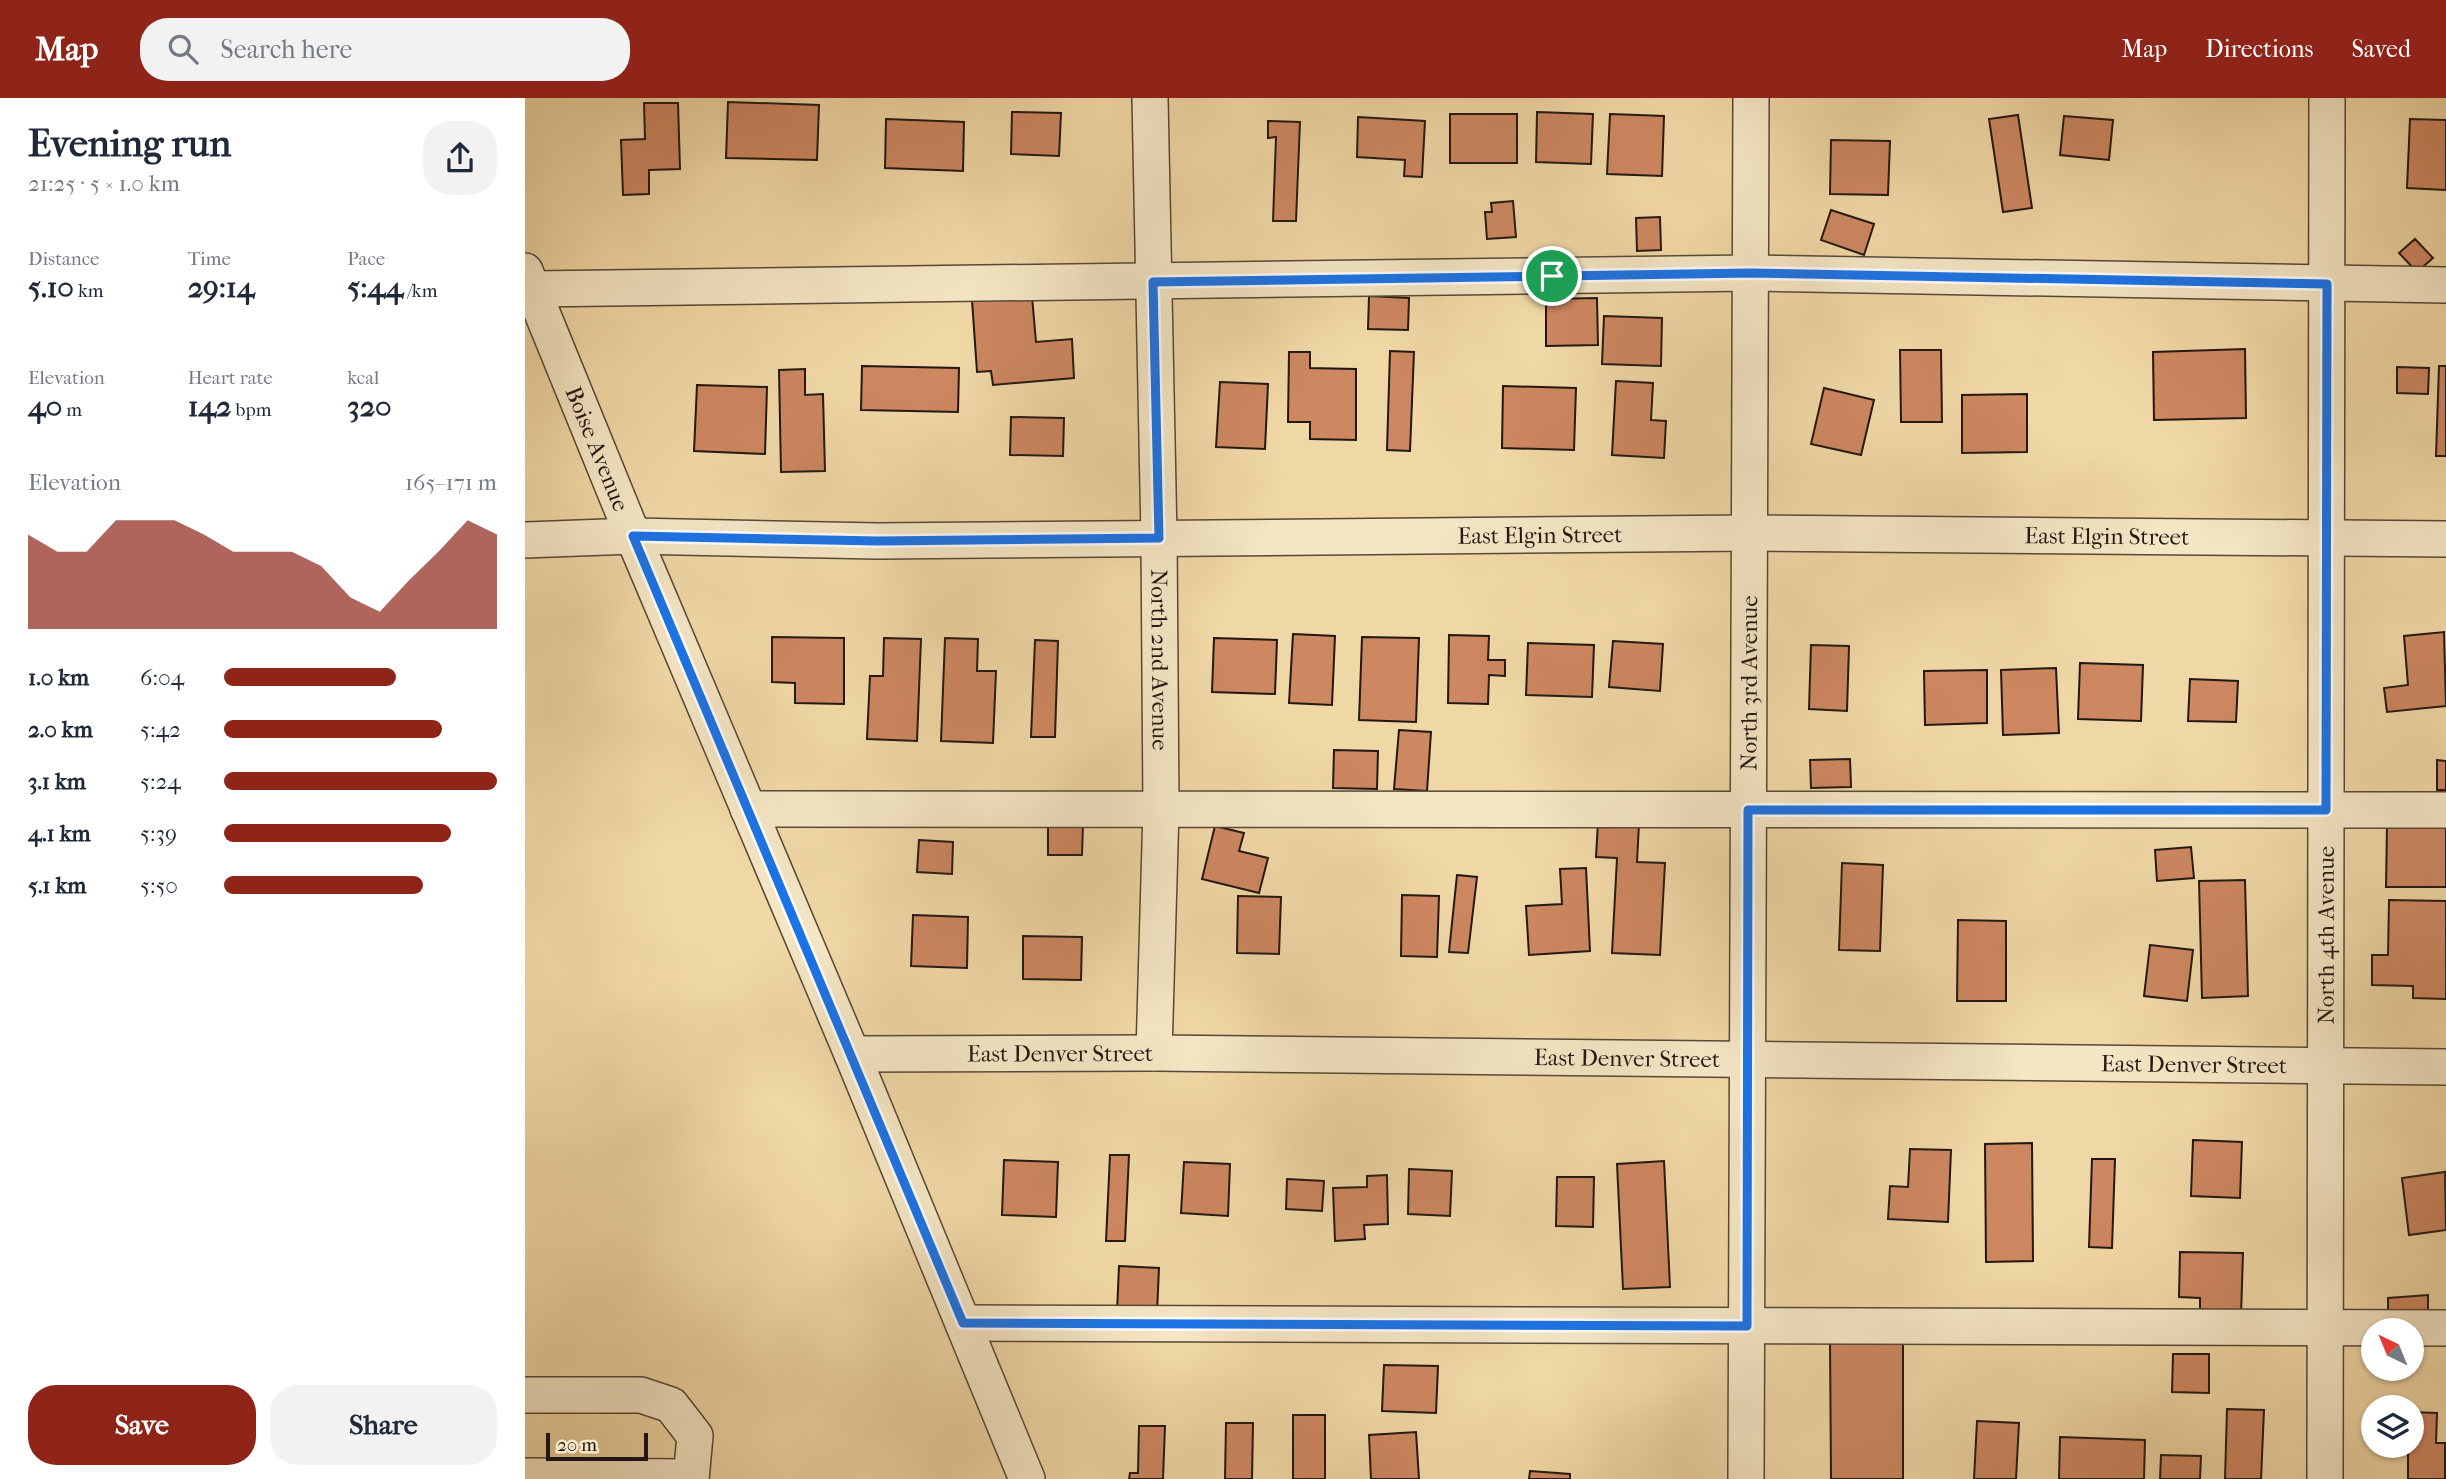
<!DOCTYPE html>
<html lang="en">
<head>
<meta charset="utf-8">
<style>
  :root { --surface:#fff; --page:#f2f2f3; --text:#1f2937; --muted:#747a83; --accent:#8f2418 }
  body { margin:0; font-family:"IM FELL French Canon",serif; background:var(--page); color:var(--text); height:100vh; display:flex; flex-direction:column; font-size:26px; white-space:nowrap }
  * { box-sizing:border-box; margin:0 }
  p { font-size:23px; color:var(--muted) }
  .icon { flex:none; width:38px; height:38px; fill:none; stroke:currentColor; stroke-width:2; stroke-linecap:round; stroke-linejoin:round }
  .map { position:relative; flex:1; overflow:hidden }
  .sheet { display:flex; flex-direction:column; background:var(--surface); width:525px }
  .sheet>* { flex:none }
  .needle { width:46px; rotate:317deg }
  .fabs { position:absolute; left:1836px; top:1220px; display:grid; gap:14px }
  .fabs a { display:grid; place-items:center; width:63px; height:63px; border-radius:50%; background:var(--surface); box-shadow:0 2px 5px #0004; font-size:35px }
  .scale { position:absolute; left:21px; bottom:18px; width:102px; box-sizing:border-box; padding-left:7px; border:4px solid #221811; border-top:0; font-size:19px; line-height:24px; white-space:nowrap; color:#221811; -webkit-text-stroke:5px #f5e6c5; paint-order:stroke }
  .pin { position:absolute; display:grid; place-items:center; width:60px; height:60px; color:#fff; margin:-30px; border:4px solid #fff; border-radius:50%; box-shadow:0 2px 7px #0007 }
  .round { display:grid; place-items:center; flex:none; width:74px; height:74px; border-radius:28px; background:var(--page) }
  .head { display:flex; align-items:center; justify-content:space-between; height:119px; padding:0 28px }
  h1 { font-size:38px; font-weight:700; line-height:52px }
  .figures { display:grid; grid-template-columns:repeat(3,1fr); gap:10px; height:119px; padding:7px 28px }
  .figures div { display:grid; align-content:center }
  .figures b { font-size:30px; font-weight:700 }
  .figures small { font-size:19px; font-weight:400 }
  .figures p { font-size:19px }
  .chart { height:196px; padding:14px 28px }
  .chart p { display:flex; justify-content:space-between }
  .chart svg { width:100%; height:126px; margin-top:7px; fill:var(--accent); opacity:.7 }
  .cta { display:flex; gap:14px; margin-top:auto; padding:14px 28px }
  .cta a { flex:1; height:80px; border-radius:28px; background:var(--accent); color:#fff; font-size:28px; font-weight:700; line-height:80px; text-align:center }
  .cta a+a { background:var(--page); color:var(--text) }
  ul { padding:0 28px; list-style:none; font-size:23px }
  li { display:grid; grid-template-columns:112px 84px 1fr; align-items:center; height:52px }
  li i { height:18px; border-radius:9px; background:var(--accent) }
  header { display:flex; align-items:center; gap:42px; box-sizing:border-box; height:98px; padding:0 35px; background:var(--accent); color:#fff }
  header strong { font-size:33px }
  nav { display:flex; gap:38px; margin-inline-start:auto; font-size:24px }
  .search { width:490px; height:63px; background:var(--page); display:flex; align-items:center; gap:18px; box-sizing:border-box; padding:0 24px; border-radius:28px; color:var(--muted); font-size:26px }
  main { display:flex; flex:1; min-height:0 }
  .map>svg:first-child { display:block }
  .building { fill:#cd8761; stroke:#221811; stroke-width:2 }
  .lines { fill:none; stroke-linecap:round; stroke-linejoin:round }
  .minor-casing { stroke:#564836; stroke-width:38 }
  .minor { stroke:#f5e6c5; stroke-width:35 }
  .route-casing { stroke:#fff; stroke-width:14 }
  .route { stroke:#1a73e8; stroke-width:9 }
  .labels { text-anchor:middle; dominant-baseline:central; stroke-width:7; stroke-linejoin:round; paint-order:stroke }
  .street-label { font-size:23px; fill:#221811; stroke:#f5e6c5 }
</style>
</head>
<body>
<header>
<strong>Map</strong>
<div class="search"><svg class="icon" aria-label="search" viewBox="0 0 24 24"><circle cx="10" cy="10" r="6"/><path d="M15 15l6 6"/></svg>Search here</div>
<nav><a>Map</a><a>Directions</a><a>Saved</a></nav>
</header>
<main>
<section class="sheet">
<div class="head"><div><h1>Evening run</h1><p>21:25 · 5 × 1.0 km</p></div><a class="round"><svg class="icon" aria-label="share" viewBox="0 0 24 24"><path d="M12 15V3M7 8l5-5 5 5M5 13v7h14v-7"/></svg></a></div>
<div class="figures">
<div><p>Distance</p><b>5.10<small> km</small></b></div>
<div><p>Time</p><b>29:14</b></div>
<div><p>Pace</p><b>5:44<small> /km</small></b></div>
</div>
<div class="figures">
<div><p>Elevation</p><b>40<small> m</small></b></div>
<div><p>Heart rate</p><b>142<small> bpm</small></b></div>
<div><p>kcal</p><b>320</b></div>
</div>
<div class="chart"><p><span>Elevation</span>165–171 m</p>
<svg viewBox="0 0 160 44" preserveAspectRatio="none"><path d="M0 44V11L10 17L20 17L30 6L40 6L50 6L60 11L70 17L80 17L90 17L100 22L110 33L120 38L130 27L140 17L150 6L160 11V44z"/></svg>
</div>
<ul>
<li><b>1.0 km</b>6:04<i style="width:63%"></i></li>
<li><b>2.0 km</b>5:42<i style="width:80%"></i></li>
<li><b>3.1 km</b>5:24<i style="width:100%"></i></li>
<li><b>4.1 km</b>5:39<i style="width:83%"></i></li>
<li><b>5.1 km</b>5:50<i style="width:73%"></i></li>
</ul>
<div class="cta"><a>Save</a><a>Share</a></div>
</section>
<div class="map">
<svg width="1921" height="1381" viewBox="0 0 1921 1381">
  <rect width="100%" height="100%" fill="#f0d8a6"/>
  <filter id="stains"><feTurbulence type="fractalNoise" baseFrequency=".00286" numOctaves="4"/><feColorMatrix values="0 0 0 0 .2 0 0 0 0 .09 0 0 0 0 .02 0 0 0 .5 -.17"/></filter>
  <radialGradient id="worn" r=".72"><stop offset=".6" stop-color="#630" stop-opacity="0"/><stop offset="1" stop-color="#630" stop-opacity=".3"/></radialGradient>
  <!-- building -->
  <path class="building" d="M203,4L294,7L292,62L201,60Z
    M119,5H153L155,71L124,72V96L98,97L96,42L120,41Z
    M487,14L536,15L534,58L486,56Z
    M1012,14L1068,16L1066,66L1011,64Z
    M925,16H992V65H925Z
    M1085,16L1139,18L1137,78L1082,76Z
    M1493,17L1507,110L1478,114L1464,21Z
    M1539,18L1588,22L1584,62L1535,57Z
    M833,19L900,23L897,79L879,78L880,62L832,59Z
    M361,21L439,24L438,73L360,70Z
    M1885,21L1921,22V92L1882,90Z
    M743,23L775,24L771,123H748L751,39L743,40Z
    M1306,42L1365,43L1363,97L1305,96Z
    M988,103L991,139L962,141L960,114H967L966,105Z
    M1306,112L1349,126L1339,157L1296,142Z
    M1135,119L1136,152L1112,153L1111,120Z
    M1890,141L1908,160L1892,174L1874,155Z
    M507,198L511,244L547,241L549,280L468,287L466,273L452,274L447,202Z
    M844,198L884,200L883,232L843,231Z
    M1072,200L1073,247L1021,248V201Z
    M1079,218L1137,220L1136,268L1077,266Z
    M1720,251L1721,320L1629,322L1628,254Z
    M1375,252H1416L1417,324H1376Z
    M865,253L889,254L885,353L862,352Z
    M764,254H785V270L831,271V342L785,341V324H763Z
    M337,268L434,270L433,314L336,312Z
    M1914,268H1921V358H1911Z
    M1872,269L1904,270L1903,296L1872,295Z
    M280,271V297L298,296L300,373L256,374L254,272Z
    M1091,283L1128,285L1126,322L1141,323L1139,360L1087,357Z
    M695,284L743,286L740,351L691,349Z
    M172,287L242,289L240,356L169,353Z
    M978,288L1051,290L1049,352L977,350Z
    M1299,290L1349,302L1336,357L1286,346Z
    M1502,296V354L1437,355V297Z
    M486,319L539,320L538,358L485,357Z
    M1919,534L1921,608L1862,614L1859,590L1883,587L1879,538Z
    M768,536L810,538L807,607L764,605Z
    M924,537L964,538L963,562H980V578L964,577L963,606L923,605Z
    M247,539L319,540V606L270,605V585L247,584Z
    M837,539L894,540L891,624L834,622Z
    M359,540L396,541L392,643L342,641L345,578H358Z
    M420,540L453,541L452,573H471L468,645L416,643Z
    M689,540L752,542L750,596L687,594Z
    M510,542L533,543L530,639H506Z
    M1088,543L1138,546L1135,593L1084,589Z
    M1003,545L1069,547L1067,599L1001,597Z
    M1286,547L1324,548L1322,613L1284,611Z
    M1555,565L1618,567L1616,623L1553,621Z
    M1531,570L1534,635L1478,637L1476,572Z
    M1462,572V625L1400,627L1399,573Z
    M1665,581L1713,583L1711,624L1663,623Z
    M874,632L906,634L902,693L869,691Z
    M809,652L853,653L852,691L808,690Z
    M1325,661L1326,689L1286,690L1285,662Z
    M1912,662L1921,663V692H1912Z
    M1073,724L1114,726L1112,764L1140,765L1135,857L1087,855L1092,760L1071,759Z
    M523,727H558L557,757H523Z
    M1862,727H1921V789H1861Z
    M690,728L719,735L714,753L743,760L734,795L677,781Z
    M394,742L428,744L427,776L392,774Z
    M1666,749L1669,780L1632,783L1630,752Z
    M1317,765L1358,767L1355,853L1314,852Z
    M1061,770L1065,853L1004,857L1001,808L1037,806L1035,771Z
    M932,777L952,779L943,855L924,854Z
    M1720,782L1723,898L1677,900L1674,783Z
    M877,797L914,798L912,859L876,858Z
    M713,798L756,799L754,856L712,855Z
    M1864,802L1921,803V901L1888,900V888L1847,887V857H1863Z
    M388,817L443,819L442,870L386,868Z
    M1433,822L1481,823V903H1432Z
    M498,838L557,839L556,882L498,881Z
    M1625,847L1668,852L1662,903L1619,898Z
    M1668,1042L1717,1044L1715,1100L1666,1098Z
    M1507,1045L1508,1163L1461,1164L1460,1046Z
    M1385,1051L1426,1052L1423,1124L1363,1121L1365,1088L1383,1089Z
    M585,1057H604L600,1143H581Z
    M1567,1061H1590L1587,1150L1564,1149Z
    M479,1062L533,1064L531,1119L477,1117Z
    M1139,1063L1145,1189L1098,1191L1092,1066Z
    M659,1064L705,1066L703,1118L656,1115Z
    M884,1071L927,1073L925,1118L883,1116Z
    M1920,1074L1921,1132L1884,1137L1877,1080Z
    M862,1077L863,1126L839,1127L840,1141L810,1143L808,1090L842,1089V1078Z
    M1032,1079H1069L1068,1129L1031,1128Z
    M762,1081L799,1083L797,1113L761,1111Z
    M1655,1154L1718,1155L1716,1218L1675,1217V1200L1654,1199Z
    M594,1168L634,1170L632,1215L592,1214Z
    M1903,1197V1212L1863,1215V1200Z
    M1305,1243H1378V1381H1306Z
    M1648,1256H1684V1295L1647,1294Z
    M859,1267L913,1268L911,1315L857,1313Z
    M1702,1311L1739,1312L1736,1381H1700Z
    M1886,1314L1912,1315L1911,1345H1920V1381H1883V1351H1863V1348H1886Z
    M768,1317H800V1381H768Z
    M1452,1323L1494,1325L1491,1381H1449Z
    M701,1325H728L727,1381H700Z
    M614,1328H640L638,1381H604L605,1375H613Z
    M891,1334L894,1381H846L844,1337Z
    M1535,1339L1620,1342L1619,1381H1534Z
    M1636,1357L1676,1358L1675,1381H1635Z
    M1005,1373L1045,1376V1381H1004Z"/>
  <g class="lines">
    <!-- minor casing -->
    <g class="minor-casing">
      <g id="minor">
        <path id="s1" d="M625,0L634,440L636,711L629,955"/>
        <path id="s2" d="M0,173L108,438L327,956L502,1381"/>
        <path d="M7,191L1226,175L1921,187"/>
        <path id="s3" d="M0,442L108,438L353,443L1226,435L1921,441"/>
        <path d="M223,711L1921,712"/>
        <path id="s4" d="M327,956L629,955L1921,969"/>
        <path d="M438,1225L1921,1230"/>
        <path d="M0,1297H116L146,1307L170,1338L166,1381"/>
        <path d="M0,1378L166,1379"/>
        <path id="s5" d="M1221,1381L1226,0"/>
        <path id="s6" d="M1800,1381L1802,0"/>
      </g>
    </g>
    <!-- minor -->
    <use href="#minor" class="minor"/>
  </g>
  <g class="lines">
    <!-- route casing -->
    <g class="route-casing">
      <path id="route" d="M1226,175L1802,186L1801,712H1223L1222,1228L438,1225L108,438L353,443L634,440L628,184Z"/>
    </g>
    <!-- route -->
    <use href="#route" class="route"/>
  </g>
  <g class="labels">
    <!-- street labels -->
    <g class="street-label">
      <text stroke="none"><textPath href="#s2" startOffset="192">Boise Avenue</textPath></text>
      <text stroke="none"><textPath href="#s3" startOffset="1015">East Elgin Street</textPath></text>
      <text stroke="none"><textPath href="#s3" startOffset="1582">East Elgin Street</textPath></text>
      <text stroke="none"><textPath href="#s1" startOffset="562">North 2nd Avenue</textPath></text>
      <text stroke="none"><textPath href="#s5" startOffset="796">North 3rd Avenue</textPath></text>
      <text stroke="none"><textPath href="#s6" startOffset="544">North 4th Avenue</textPath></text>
      <text stroke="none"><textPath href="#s4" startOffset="208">East Denver Street</textPath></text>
      <text stroke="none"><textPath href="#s4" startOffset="775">East Denver Street</textPath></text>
      <text stroke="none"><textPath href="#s4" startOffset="1342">East Denver Street</textPath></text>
    </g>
  </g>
  <rect width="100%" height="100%" filter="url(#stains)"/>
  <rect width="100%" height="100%" fill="url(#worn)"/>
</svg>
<div class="fabs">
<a><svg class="needle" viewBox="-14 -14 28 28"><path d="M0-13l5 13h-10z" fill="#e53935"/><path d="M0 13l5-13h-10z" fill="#747a83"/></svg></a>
<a><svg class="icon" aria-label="layers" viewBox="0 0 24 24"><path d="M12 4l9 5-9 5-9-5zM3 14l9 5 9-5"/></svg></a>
</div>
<div class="scale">20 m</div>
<div class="pin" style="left:1027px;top:178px;background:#1e9e55"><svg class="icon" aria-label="arrive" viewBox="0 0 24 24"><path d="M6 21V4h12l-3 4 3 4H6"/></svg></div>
</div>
</main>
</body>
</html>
